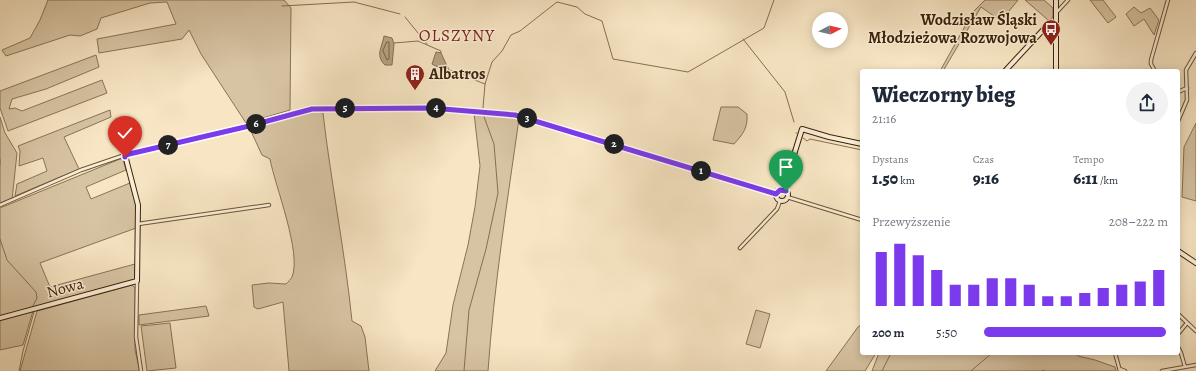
<!DOCTYPE html>
<html lang="pl">
<head>
<meta charset="utf-8">
<style>
  :root { --surface:#fff; --page:#f2f2f3; --text:#1f2937; --muted:#747a83; --accent:#7c3aed }
  body { margin:0; font-family:Alegreya,serif; background:var(--page); color:var(--text); height:100vh; display:flex; flex-direction:column; font-size:15px; white-space:nowrap }
  * { box-sizing:border-box; margin:0 }
  p { font-size:13px; color:var(--muted) }
  .icon { flex:none; width:22px; height:22px; fill:none; stroke:currentColor; stroke-width:2; stroke-linecap:round; stroke-linejoin:round }
  .map { position:relative; flex:1; overflow:hidden }
  .details { position:absolute; left:860px; top:69px; width:320px; height:286px; display:flex; flex-direction:column; background:var(--surface); border-radius:4px; box-shadow:0 2px 10px #0003 }
  .details>* { flex:none }
  .needle { width:26px; rotate:83deg }
  .buttons { position:absolute; left:812px; top:12px; display:grid; gap:8px }
  .buttons a { display:grid; place-items:center; width:36px; height:36px; border-radius:50%; background:var(--surface); box-shadow:0 2px 10px #0003; font-size:20px }
  .pin { position:absolute; display:grid; place-items:center; width:34px; height:34px; color:#fff; margin:-41px -17px; border-radius:50% 50% 50% 0; rotate:-45deg; box-shadow:0 0 4px #0007 }
  .pin .icon { rotate:45deg }
  .km { position:absolute; width:20px; height:20px; margin:-10px; border-radius:50%; background:#222; color:#fff; font-size:11px; line-height:20px; text-align:center }
  .round { display:grid; place-items:center; flex:none; width:42px; height:42px; border-radius:21px; background:var(--page) }
  .overview { display:flex; align-items:center; justify-content:space-between; height:68px; padding:0 12px }
  h1 { font-size:22px; font-weight:800; line-height:30px }
  .figures { display:grid; grid-template-columns:repeat(3,1fr); gap:6px; height:68px; padding:4px 12px }
  .figures div { display:grid; align-content:center }
  .figures b { font-size:17px; font-weight:800 }
  .figures small { font-size:11px; font-weight:400 }
  .figures p { font-size:11px }
  .chart { height:112px; padding:8px 12px }
  .chart p { display:flex; justify-content:space-between }
  .chart svg { width:100%; height:72px; margin-top:4px; stroke:var(--accent); stroke-width:6 }
  ul { padding:0 12px; list-style:none; font-size:13px }
  li { display:grid; grid-template-columns:64px 48px 1fr; align-items:center; height:30px }
  li i { height:10px; border-radius:5px; background:var(--accent) }
  .map>svg:first-child { display:block }
  .green { fill:#d7c4a3; stroke:#8a7355 }
  .water { fill:#b7a383; stroke:#866f51 }
  .lines { fill:none; stroke-linecap:round; stroke-linejoin:round }
  .shore { stroke:#7a6245; stroke-width:1 }
  .stream { stroke:#866f51; stroke-width:1 }
  .street-casing { stroke:#6b5336; stroke-width:4.5 }
  .secondary-casing { stroke:#3c2207; stroke-width:6 }
  .street { stroke:#faeed8; stroke-width:2.5 }
  .secondary { stroke:#faeed8; stroke-width:4 }
  .route-casing { stroke:#fff; stroke-width:8 }
  .route { stroke:#7c3aed; stroke-width:5 }
  .labels { text-anchor:middle; dominant-baseline:central; stroke-width:3; stroke-linejoin:round; paint-order:stroke }
  .poi-label { font-size:16px; font-weight:bold; fill:#3c2207; stroke:#faeed8; text-anchor:end }
  .street-label { font-size:16px; fill:#3c2207; stroke:#faeed8 }
  .neighbourhood-label { font-size:17px; letter-spacing:1px; fill:#7a1f14; stroke:#faeed8 }
</style>
</head>
<body>
<div class="map">
<svg width="1196" height="371" viewBox="0 0 1196 371">
  <rect width="100%" height="100%" fill="#f7e5c3"/>
  <filter id="stains"><feTurbulence type="fractalNoise" baseFrequency=".005" numOctaves="4"/><feColorMatrix values="0 0 0 0 .2 0 0 0 0 .09 0 0 0 0 .02 0 0 0 .5 -.17"/></filter>
  <radialGradient id="worn" r=".72"><stop offset=".6" stop-color="#630" stop-opacity="0"/><stop offset="1" stop-color="#630" stop-opacity=".3"/></radialGradient>
  <!-- green -->
  <path class="green" d="M48,0H284L291,8L290,110L246,123L201,54L189,30L182,39L99,53L97,39L176,24L167,2L150,3L101,18L97,29L80,36L70,35L6,56L2,50L30,38L40,20Z
    M985,0H1018L1001,21L981,7L943,71H940L973,12Z
    M1025,0H1044L1053,8V16L1051,20H1048Z
    M1090,0H1103L1116,17L1108,23Z
    M1134,7L1141,13L1150,8L1159,20L1154,35L1144,19L1134,26L1126,14Z
    M96,55L99,67L46,89L12,99L9,109L15,108L22,111L102,80L107,93L8,131L0,108V91Z
    M721,107H738L747,114C748,128 743,134 734,144L713,140Z
    M110,110L111,117L64,137L79,169L15,196L17,184L47,171L43,158L19,166L20,151L18,146Z
    M316,111L323,113C331,183 345,251 352,321L361,326L365,337L369,371H289L283,302L258,309L254,307L252,285L269,283L286,284C288,282 291,279 292,277C302,253 275,186 270,159L262,155L250,129Z
    M474,113L508,116L519,119C507,203 494,286 488,371H435L446,353L453,305L468,245L475,207L480,166Z
    M0,117L5,133L17,153L12,200L0,204Z
    M1196,123V201L1182,197L1184,147Z
    M120,159H123L126,170L86,187L91,199L130,183L136,205V228L40,263L50,287L135,264V278L133,281L0,316V208Z
    M132,285L135,288V350L140,371H20L37,311Z
    M206,306L209,316L139,325V315Z
    M756,310L770,314L760,348L746,344Z
    M33,311L23,345L0,350V319Z
    M170,323L176,368L147,371L141,326Z
    M862,324V353H876L865,371H826L858,327Z
    M879,353H1078V356L1095,360L1115,367L1116,371H872Z"/>
  <!-- water -->
  <path class="water" d="M384,36L392,38L394,44L392,65H385C375,56 382,47 384,36Z
    M436,52L441,53L449,70L448,73L432,64Z"/>
  <g class="lines">
    <!-- shore -->
    <path class="shore" d="M387,42H389V59L387,60L383,51Z"/>
    <!-- stream -->
    <path class="stream" d="M282,6L354,2L400,14
      M405,17L427,44
      M743,39L785,92L794,122
      M394,43L418,41L441,51V53
      M449,70C461,72 473,80 485,84
      M483,108L485,84L492,62L502,51L511,35L520,31L557,2L577,7L585,14L602,21L613,59L688,72L764,28L774,0
      M483,115L502,116
      M514,117L529,121
      M796,133H797
      M803,138L807,141L810,139L862,150
      M0,159V165
      M0,239L7,260L36,292L37,298L33,306
      M19,371L23,351L34,312
      M464,371L469,310L486,249L498,193L494,144L483,114
      M882,371L891,353
      M971,371L992,353
      M1042,371L1044,370"/>
    <!-- street casing -->
    <g class="street-casing">
      <path id="street" d="M1056,13L1068,0
        M1155,71L1151,64V60L1168,0
        M1178,92L1187,88
        M1178,121L1187,100L1186,70L1196,53
        M787,197L862,220
        M0,205L81,170L125,155
        M138,224L269,205
        M740,248L777,209L780,201
        M137,281L136,337L141,371
        M1178,314L1196,331
        M1178,334L1187,323
        M1178,347L1181,353L1185,367
        M1115,353L1120,371
        M1120,369L1125,371
        M1162,371L1196,365"/>
    </g>
    <!-- secondary casing -->
    <g class="secondary-casing">
      <path id="secondary" d="M1005,71L1043,30L1047,27L1056,26
        M1056,71V0
        M776 195a6 6 0 1 1 12 0a6 6 0 1 1-12 0Z
        M783,190L802,129L829,137L862,144
        M1178,251L1196,263
        M0,318L137,281L138,205L125,155L245,127L312,109L431,108L515,115L776,194"/>
    </g>
    <!-- street -->
    <use href="#street" class="street"/>
    <!-- secondary -->
    <use href="#secondary" class="secondary"/>
  </g>
  <g class="lines">
    <!-- route casing -->
    <g class="route-casing">
      <path id="route" d="M125,157V155L245,127L312,109L431,108L515,115L776,194L780,190L786,191"/>
    </g>
    <!-- route -->
    <use href="#route" class="route"/>
  </g>
  <!-- icons -->
  <defs>
    <g id="bus-pin" transform="scale(1)"><path d="M0 17L-7.5 6A9.5 9.5 0 1 1 7.5 6Z" fill="#8f2418" stroke="#faeed8"/><path d="M-5-6H5V4H4V6H2V4H-2V6H-4V4H-5ZM-3.5-4V0h7V-4ZM-3.5 1.2v1.5H-2V1.2ZM2 1.2v1.5H3.5V1.2Z" fill="#fff"/></g>
    <g id="building-pin" transform="scale(1)"><path d="M0 17L-7.5 6A9.5 9.5 0 1 1 7.5 6Z" fill="#8f2418" stroke="#faeed8"/><path d="M-4-6H4V6H1V3H-1V6H-4ZM-2.5-4.3h1.7v1.8h-1.7ZM.8-4.3h1.7v1.8H.8ZM-2.5-1h1.7V.8h-1.7ZM.8-1h1.7V.8H.8Z" fill="#fff"/></g>
  </defs>
  <g fill-rule="evenodd">
    <use href="#bus-pin" x="1051" y="29"/>
    <use href="#building-pin" x="415" y="74"/>
  </g>
  <g class="labels">
    <!-- poi labels -->
    <g class="poi-label">
      <text x="1037" y="20">Wodzisław Śląski<tspan x="1037" dy="18">Młodzieżowa Rozwojowa</tspan></text>
      <text x="429" y="74" text-anchor="start">Albatros</text>
    </g>
    <!-- street labels -->
    <g class="street-label">
      <text transform="translate(65 288) rotate(-15)">Nowa</text>
    </g>
    <!-- neighbourhood labels -->
    <g class="neighbourhood-label">
      <text x="457" y="35">OLSZYNY</text>
    </g>
  </g>
  <rect width="100%" height="100%" filter="url(#stains)"/>
  <rect width="100%" height="100%" fill="url(#worn)"/>
</svg>
<div class="buttons">
<a><svg class="needle" viewBox="-14 -14 28 28"><path d="M0-13l5 13h-10z" fill="#e53935"/><path d="M0 13l5-13h-10z" fill="#747a83"/></svg></a>
</div>
<div class="pin" style="left:786px;top:191px;background:#1e9e55"><svg class="icon" aria-label="arrive" viewBox="0 0 24 24"><path d="M6 21V4h12l-3 4 3 4H6"/></svg></div>
<div class="pin" style="left:125px;top:157px;background:#d93025"><svg class="icon" aria-label="check" viewBox="0 0 24 24"><path d="M5 12l5 5 9-10"/></svg></div>
<b class="km" style="left:701px;top:171px">1</b>
<b class="km" style="left:614px;top:144px">2</b>
<b class="km" style="left:527px;top:118px">3</b>
<b class="km" style="left:436px;top:108px">4</b>
<b class="km" style="left:345px;top:108px">5</b>
<b class="km" style="left:256px;top:124px">6</b>
<b class="km" style="left:168px;top:145px">7</b>
<section class="details">
<div class="overview"><div><h1>Wieczorny bieg</h1><p>21:16</p></div><a class="round"><svg class="icon" aria-label="share" viewBox="0 0 24 24"><path d="M12 15V3M7 8l5-5 5 5M5 13v7h14v-7"/></svg></a></div>
<div class="figures">
<div><p>Dystans</p><b>1.50<small> km</small></b></div>
<div><p>Czas</p><b>9:16</b></div>
<div><p>Tempo</p><b>6:11<small> /km</small></b></div>
</div>
<div class="chart"><p><span>Przewyższenie</span>208–222 m</p>
<svg viewBox="0 0 160 44" preserveAspectRatio="none"><path d="M5 44V11M15 44V6M25 44V13M35 44V22M45 44V31M55 44V31M65 44V27M75 44V27M85 44V31M95 44V38M105 44V38M115 44V36M125 44V33M135 44V31M145 44V29M155 44V22"/></svg>
</div>
<ul>
<li><b>200 m</b>5:50<i style="width:99%"></i></li>
</ul>
</section>
</div>
</body>
</html>
